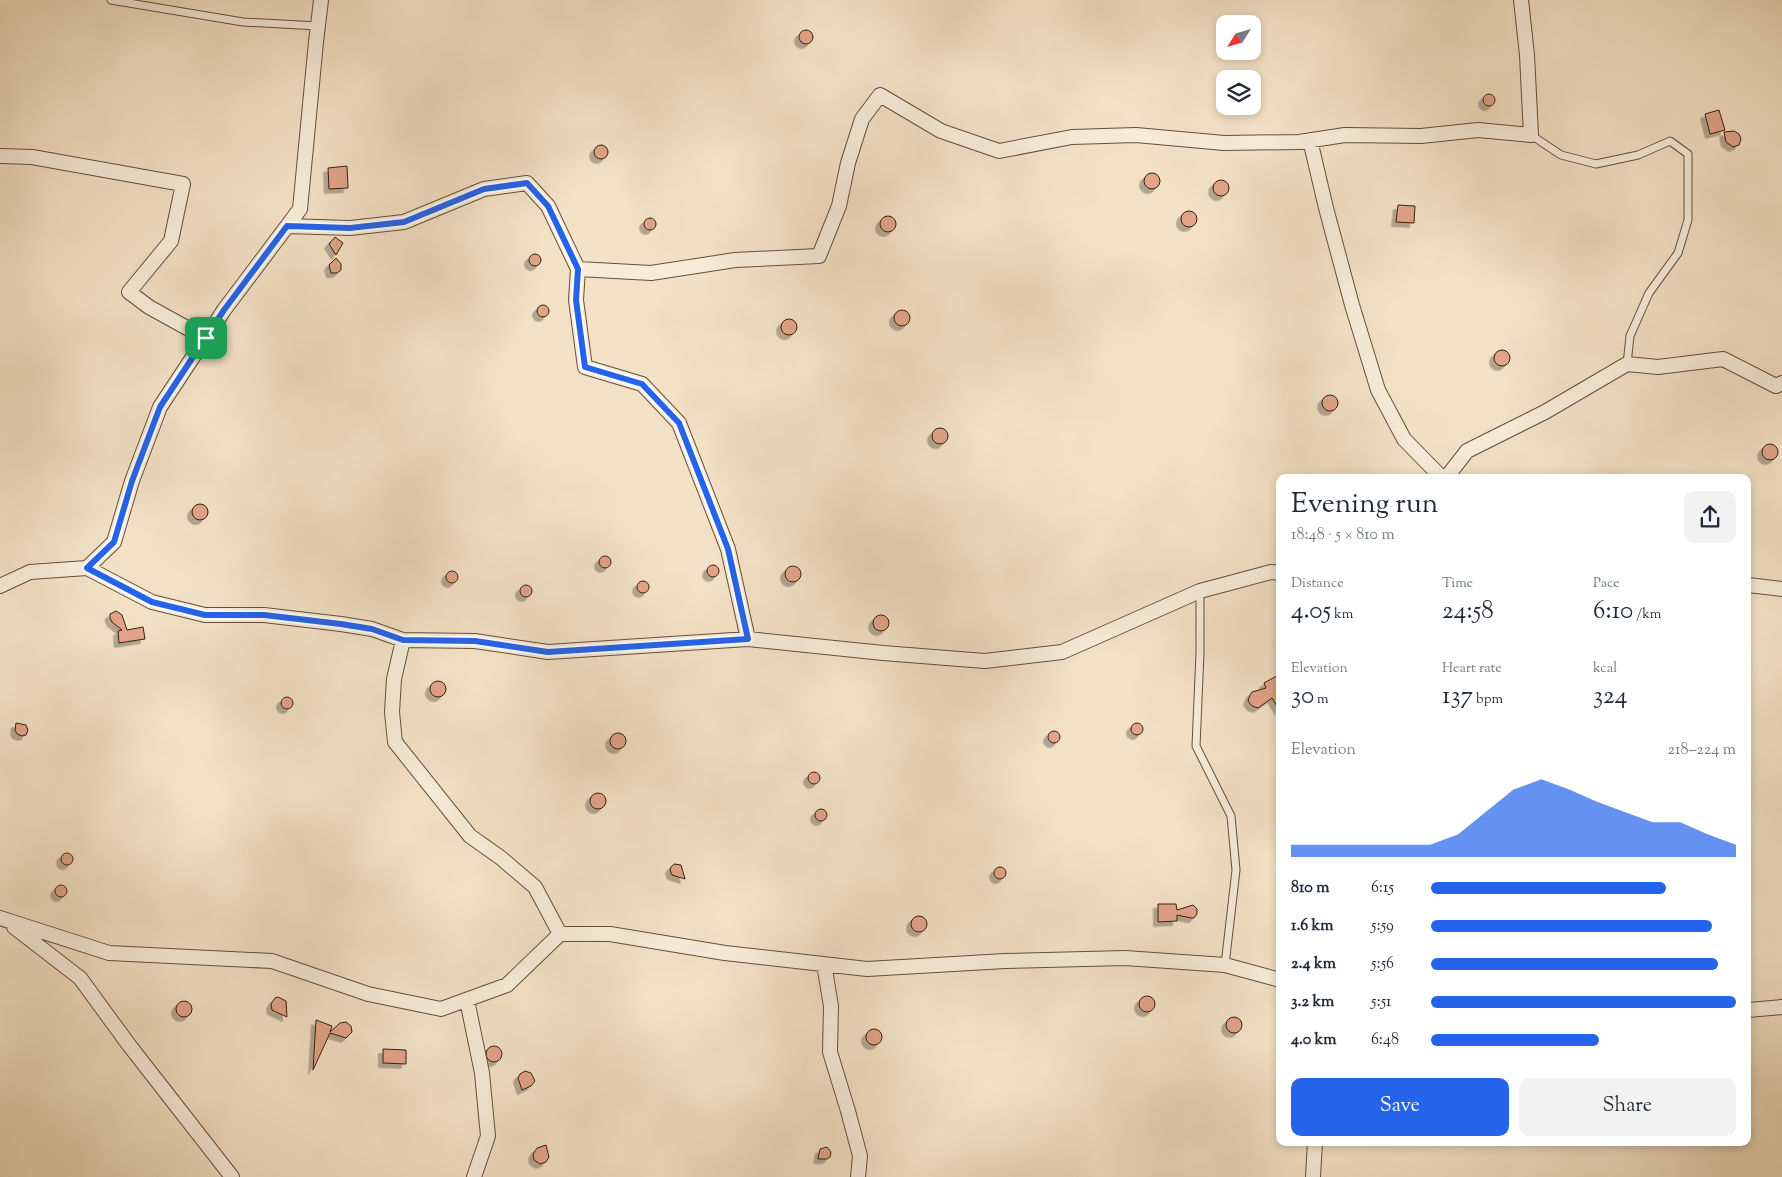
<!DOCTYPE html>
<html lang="en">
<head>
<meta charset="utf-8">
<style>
  :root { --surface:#fff; --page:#f2f2f3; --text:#1f2937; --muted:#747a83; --accent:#2563eb }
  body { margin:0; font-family:"Sorts Mill Goudy",serif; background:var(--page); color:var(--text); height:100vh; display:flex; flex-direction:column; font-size:19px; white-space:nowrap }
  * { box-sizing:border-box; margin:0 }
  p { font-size:16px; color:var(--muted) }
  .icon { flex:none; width:28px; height:28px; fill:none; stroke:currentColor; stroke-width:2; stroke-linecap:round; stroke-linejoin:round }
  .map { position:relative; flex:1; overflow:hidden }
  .sheet { position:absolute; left:1276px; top:474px; width:475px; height:672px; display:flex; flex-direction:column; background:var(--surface); border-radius:10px; box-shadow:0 2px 8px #0003 }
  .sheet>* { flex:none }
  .needle { width:32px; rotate:233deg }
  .buttons { position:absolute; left:1216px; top:15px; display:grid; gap:10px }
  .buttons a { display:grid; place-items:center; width:45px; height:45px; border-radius:10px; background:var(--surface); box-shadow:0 2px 8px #0003; font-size:25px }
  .pin { position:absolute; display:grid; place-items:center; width:42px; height:42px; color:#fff; margin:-21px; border-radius:10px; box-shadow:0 2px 8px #0006 }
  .round { display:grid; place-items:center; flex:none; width:52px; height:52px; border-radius:10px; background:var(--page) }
  .head { display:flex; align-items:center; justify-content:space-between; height:85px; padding:0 15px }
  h1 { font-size:28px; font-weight:600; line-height:38px }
  .figures { display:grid; grid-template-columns:repeat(3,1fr); gap:8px; height:85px; padding:5px 15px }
  .figures div { display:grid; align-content:center }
  .figures b { font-size:25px; font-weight:600 }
  .figures small { font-size:14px; font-weight:400 }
  .figures p { font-size:14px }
  .chart { height:140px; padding:10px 15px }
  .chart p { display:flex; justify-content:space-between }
  .chart svg { width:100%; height:90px; margin-top:5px; fill:var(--accent); opacity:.7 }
  .button { display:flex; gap:10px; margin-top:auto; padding:10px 15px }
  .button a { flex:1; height:58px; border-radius:10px; background:var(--accent); color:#fff; font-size:20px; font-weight:600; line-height:58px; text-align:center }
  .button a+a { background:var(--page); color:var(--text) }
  ul { padding:0 15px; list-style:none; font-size:16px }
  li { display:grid; grid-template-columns:80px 60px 1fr; align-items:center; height:38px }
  li i { height:12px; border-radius:6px; background:var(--accent) }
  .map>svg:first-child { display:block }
  .building { fill:#e3a389; stroke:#33200f; filter:url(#shadow) }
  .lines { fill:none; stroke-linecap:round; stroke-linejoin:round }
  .service-casing { stroke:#63503c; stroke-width:9 }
  .minor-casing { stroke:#63503c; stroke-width:16 }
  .service { stroke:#f7ecd9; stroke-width:7 }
  .minor { stroke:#f7ecd9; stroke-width:14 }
  .route-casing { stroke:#fff; stroke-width:10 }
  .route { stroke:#2563eb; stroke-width:6 }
</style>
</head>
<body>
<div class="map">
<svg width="1782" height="1177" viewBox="0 0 1782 1177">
  <defs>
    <filter id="shadow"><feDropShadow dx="-4.5" dy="4.5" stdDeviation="0" flood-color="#0004"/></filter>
  </defs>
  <rect width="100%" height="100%" fill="#f3e1c5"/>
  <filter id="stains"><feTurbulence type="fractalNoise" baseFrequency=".004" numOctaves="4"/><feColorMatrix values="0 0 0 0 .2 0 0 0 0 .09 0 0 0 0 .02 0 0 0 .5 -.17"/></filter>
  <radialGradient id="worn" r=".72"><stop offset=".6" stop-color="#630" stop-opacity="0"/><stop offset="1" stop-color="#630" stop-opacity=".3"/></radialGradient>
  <!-- building -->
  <path class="building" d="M799 37a7 7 0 1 1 14 0a7 7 0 1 1-14 0Z
    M1483 100a6 6 0 1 1 12 0a6 6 0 1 1-12 0Z
    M1719,110L1725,130L1710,134L1705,114Z
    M1734,131L1739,134L1741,139L1739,145L1733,147L1726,142L1724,132Z
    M594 152a7 7 0 1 1 14 0a7 7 0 1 1-14 0Z
    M347,166L348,188L329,189L328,168Z
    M1144 181a8 8 0 1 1 16 0a8 8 0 1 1-16 0Z
    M1213 188a8 8 0 1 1 16 0a8 8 0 1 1-16 0Z
    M1398,205L1415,206L1414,223L1396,222Z
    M1181 219a8 8 0 1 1 16 0a8 8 0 1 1-16 0Z
    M880 224a8 8 0 1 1 16 0a8 8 0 1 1-16 0Z
    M644 224a6 6 0 1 1 12 0a6 6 0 1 1-12 0Z
    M335,237L343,243L336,255L329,244Z
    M529 260a6 6 0 1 1 12 0a6 6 0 1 1-12 0Z
    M336,258L341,264V270L337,273H331L329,265Z
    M537 311a6 6 0 1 1 12 0a6 6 0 1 1-12 0Z
    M894 318a8 8 0 1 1 16 0a8 8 0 1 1-16 0Z
    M781 327a8 8 0 1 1 16 0a8 8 0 1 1-16 0Z
    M1494 358a8 8 0 1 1 16 0a8 8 0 1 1-16 0Z
    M1322 403a8 8 0 1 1 16 0a8 8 0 1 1-16 0Z
    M932 436a8 8 0 1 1 16 0a8 8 0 1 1-16 0Z
    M1762 452a8 8 0 1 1 16 0a8 8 0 1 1-16 0Z
    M192 512a8 8 0 1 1 16 0a8 8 0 1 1-16 0Z
    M599 562a6 6 0 1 1 12 0a6 6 0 1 1-12 0Z
    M707 571a6 6 0 1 1 12 0a6 6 0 1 1-12 0Z
    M785 574a8 8 0 1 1 16 0a8 8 0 1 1-16 0Z
    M446 577a6 6 0 1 1 12 0a6 6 0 1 1-12 0Z
    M637 587a6 6 0 1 1 12 0a6 6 0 1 1-12 0Z
    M520 591a6 6 0 1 1 12 0a6 6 0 1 1-12 0Z
    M116,611L122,615L127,630L143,627L145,639L119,643L118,631L122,630L112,622L110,618V614Z
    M873 623a8 8 0 1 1 16 0a8 8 0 1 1-16 0Z
    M1280,674V711L1272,698L1258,708L1252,706L1248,701L1250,695L1252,692L1266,688L1264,683Z
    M430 689a8 8 0 1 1 16 0a8 8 0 1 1-16 0Z
    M281 703a6 6 0 1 1 12 0a6 6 0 1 1-12 0Z
    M1131 729a6 6 0 1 1 12 0a6 6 0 1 1-12 0Z
    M16,723L26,725L28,730L26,735L22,736L17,734L15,730Z
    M1048 737a6 6 0 1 1 12 0a6 6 0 1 1-12 0Z
    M610 741a8 8 0 1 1 16 0a8 8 0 1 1-16 0Z
    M808 778a6 6 0 1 1 12 0a6 6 0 1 1-12 0Z
    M590 801a8 8 0 1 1 16 0a8 8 0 1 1-16 0Z
    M815 815a6 6 0 1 1 12 0a6 6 0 1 1-12 0Z
    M61 859a6 6 0 1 1 12 0a6 6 0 1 1-12 0Z
    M674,864L681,865L685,879L672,875L670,870L671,867Z
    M994 873a6 6 0 1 1 12 0a6 6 0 1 1-12 0Z
    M55 891a6 6 0 1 1 12 0a6 6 0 1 1-12 0Z
    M1158,904H1176L1177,910L1193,905L1197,909V914L1194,918H1191L1177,915V921L1158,922Z
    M911 924a8 8 0 1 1 16 0a8 8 0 1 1-16 0Z
    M1139 1004a8 8 0 1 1 16 0a8 8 0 1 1-16 0Z
    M278,997L286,1001L287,1017L272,1010L271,1004L275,998Z
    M176 1009a8 8 0 1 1 16 0a8 8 0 1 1-16 0Z
    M1226 1025a8 8 0 1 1 16 0a8 8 0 1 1-16 0Z
    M316,1020L332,1026L330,1032L340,1023L346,1022L351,1026L352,1032L346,1038L330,1033L313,1070Z
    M866 1037a8 8 0 1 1 16 0a8 8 0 1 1-16 0Z
    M486 1054a8 8 0 1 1 16 0a8 8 0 1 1-16 0Z
    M383,1049L406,1050V1064L383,1063Z
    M525,1071L531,1073L535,1081L531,1086L522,1090L518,1078L520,1074Z
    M546,1145L549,1157L546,1162L540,1164L534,1160L533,1154L537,1148Z
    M827,1147L831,1152L830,1157L827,1159H818L820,1149Z"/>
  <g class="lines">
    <!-- service casing -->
    <g class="service-casing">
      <path id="service" d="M111,0L243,22L318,26
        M1531,135L1561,155L1596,164L1638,155L1670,141L1688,154V220L1678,253L1649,293L1630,336L1627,364
        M1200,591V653L1196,746L1231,816L1236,870L1225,965"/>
    </g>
    <!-- minor casing -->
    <g class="minor-casing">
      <path id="minor" d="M1310,140L1326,208L1352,305L1378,390L1404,439L1442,478
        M0,156L32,157L183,184L171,241L129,292L149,307L205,338
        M287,226L350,228L404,222L484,189L527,183L548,206L578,269L576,300L585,367L642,384L679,423L728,549L748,639
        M578,269L651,273L735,260L819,256L839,206L848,163L862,119L880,95L941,131L999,151L1072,137L1136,135L1224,143L1299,142L1345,135L1421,136L1478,130L1531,135L1527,55L1521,0
        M1446,478L1467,451L1545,412L1627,364L1658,367L1723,359L1776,386L1782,383
        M87,568L152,602L205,615H264L341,624L372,629L403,640L475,641L548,652L748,639L883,653L985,661L1062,652L1200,591L1271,572L1280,573
        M1748,585L1782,589
        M0,586L30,572L87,568L114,542L132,481L160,407L224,310L300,209L316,42L321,0
        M403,640L394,679L392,712L395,742L470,836L501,858L535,887L560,934
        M0,918L109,953L272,961L368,994L441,1009L507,985L560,934H610L725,953L867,969L1005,961L1125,958L1225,965L1280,980
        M14,927L80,978L129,1045L232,1177
        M824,964L831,1006L830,1052L848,1111L860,1156L858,1177
        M467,1000L482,1073L488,1136L474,1177
        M1748,1010L1782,1007
        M1313,1177L1315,1142"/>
    </g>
    <!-- service -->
    <use href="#service" class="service"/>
    <!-- minor -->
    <use href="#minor" class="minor"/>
  </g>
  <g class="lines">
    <!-- route casing -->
    <g class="route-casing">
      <path id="route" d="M527,183L548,206L578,269L576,300L585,367L642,384L679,423L728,549L748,639L548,652L475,641L403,640L372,629L341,624L264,615H205L152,602L87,568L114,542L132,481L160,407L224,310L287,226L350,228L404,222L484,189Z"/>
    </g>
    <!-- route -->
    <use href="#route" class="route"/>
  </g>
  <rect width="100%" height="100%" filter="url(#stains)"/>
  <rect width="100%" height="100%" fill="url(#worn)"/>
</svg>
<div class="buttons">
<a><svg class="needle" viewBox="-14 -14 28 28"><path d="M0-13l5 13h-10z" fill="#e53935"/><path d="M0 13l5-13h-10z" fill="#747a83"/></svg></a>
<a><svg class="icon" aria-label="layers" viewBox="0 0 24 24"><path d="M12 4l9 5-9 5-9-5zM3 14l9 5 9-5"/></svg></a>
</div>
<div class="pin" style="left:206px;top:338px;background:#1e9e55"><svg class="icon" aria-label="arrive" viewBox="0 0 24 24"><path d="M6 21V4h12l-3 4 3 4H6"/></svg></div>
<section class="sheet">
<div class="head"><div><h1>Evening run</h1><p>18:48 · 5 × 810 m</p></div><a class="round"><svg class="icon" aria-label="share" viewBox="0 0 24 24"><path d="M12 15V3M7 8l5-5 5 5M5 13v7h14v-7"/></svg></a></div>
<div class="figures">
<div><p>Distance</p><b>4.05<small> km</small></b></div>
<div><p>Time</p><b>24:58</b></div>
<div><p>Pace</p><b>6:10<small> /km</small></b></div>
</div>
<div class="figures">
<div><p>Elevation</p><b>30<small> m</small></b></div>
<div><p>Heart rate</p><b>137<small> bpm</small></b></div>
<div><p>kcal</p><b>324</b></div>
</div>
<div class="chart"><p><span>Elevation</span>218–224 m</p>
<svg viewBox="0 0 160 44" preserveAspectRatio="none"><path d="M0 44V38L10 38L20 38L30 38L40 38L50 38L60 33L70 22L80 11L90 6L100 11L110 17L120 22L130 27L140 27L150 33L160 38V44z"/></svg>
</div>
<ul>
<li><b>810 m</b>6:15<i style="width:77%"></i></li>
<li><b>1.6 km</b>5:59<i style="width:92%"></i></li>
<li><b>2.4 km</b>5:56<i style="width:94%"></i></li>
<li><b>3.2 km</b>5:51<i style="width:100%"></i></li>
<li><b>4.0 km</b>6:48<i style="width:55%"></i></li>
</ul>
<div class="button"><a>Save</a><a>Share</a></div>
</section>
</div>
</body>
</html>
